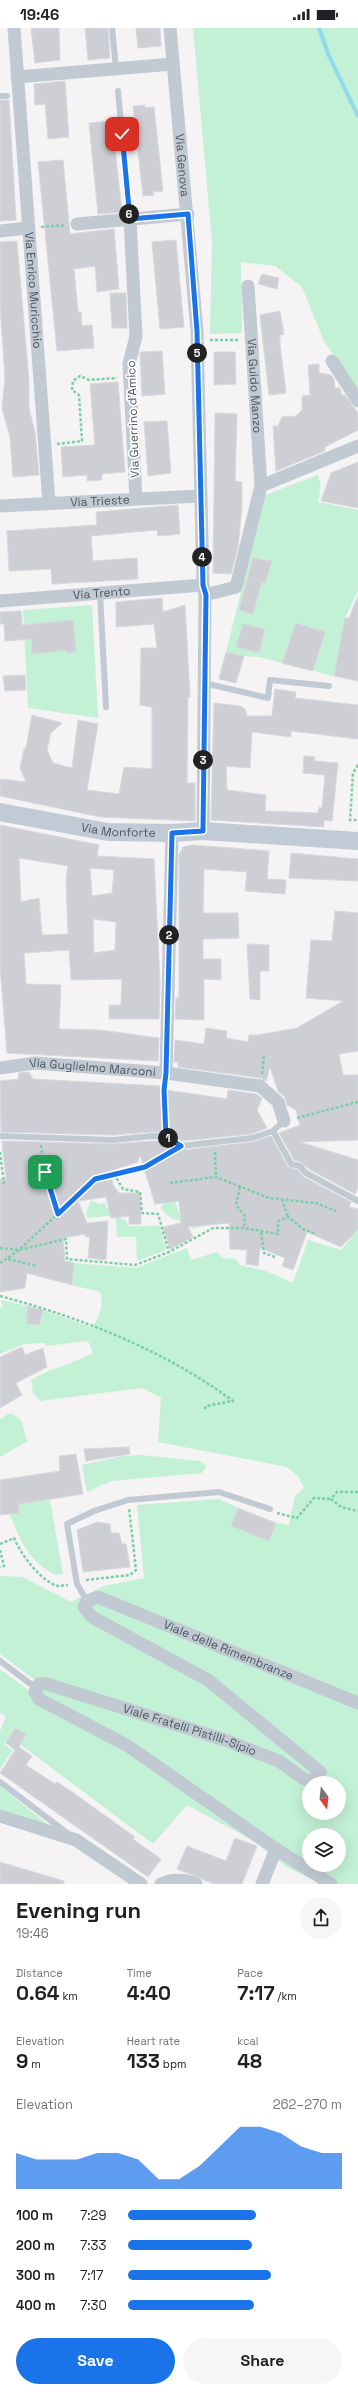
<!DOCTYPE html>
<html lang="en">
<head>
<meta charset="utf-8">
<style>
  :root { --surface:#fff; --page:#f6f6f6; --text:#202124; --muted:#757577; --accent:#1a73e8 }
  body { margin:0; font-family:"Space Grotesk",sans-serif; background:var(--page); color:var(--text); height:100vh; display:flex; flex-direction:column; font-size:15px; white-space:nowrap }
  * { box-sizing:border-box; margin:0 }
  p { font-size:13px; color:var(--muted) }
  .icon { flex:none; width:22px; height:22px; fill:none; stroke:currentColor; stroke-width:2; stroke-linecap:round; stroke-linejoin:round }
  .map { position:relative; height:1856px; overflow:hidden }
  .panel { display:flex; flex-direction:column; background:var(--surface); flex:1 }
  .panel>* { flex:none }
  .needle { width:26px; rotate:165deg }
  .tools { position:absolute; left:302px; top:1748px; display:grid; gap:8px }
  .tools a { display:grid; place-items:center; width:44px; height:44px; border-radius:50%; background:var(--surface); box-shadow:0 4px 16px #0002; font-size:20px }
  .pin { position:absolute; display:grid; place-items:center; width:34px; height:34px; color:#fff; margin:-17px; border-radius:8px; box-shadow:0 2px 6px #0006 }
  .km { position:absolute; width:20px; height:20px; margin:-10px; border-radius:50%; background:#222; color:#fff; font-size:11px; line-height:20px; text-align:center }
  .round { display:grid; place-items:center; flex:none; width:42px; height:42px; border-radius:21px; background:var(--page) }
  .summary { display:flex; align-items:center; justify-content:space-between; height:68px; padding:0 16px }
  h1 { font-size:22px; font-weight:700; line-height:30px }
  .metrics { display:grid; grid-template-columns:repeat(3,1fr); gap:6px; height:68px; padding:4px 16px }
  .metrics div { display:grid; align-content:center }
  .metrics b { font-size:20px; font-weight:700 }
  .metrics small { font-size:11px; font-weight:400 }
  .metrics p { font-size:11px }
  .chart { height:112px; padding:8px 16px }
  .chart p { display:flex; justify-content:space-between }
  .chart svg { width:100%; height:72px; margin-top:4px; fill:var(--accent); opacity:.7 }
  .button { display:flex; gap:8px; margin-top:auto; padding:8px 16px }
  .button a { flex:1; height:46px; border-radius:24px; background:var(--accent); color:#fff; font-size:16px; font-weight:700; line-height:46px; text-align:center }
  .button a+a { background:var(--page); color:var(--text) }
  ul { padding:0 16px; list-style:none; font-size:13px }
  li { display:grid; grid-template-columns:64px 48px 1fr; align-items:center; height:30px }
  li i { height:10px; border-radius:5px; background:var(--accent) }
  .status { display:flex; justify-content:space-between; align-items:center; height:28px; padding:0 20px; background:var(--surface); direction:ltr }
  .status svg { height:11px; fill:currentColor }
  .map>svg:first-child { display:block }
  .green { fill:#c3f1d5; fill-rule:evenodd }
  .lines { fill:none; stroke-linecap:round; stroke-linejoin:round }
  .stream { stroke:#90daee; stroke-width:4 }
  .building { fill:#cdcfd5; stroke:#d7d9de; fill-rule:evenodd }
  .path { stroke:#7ad0a6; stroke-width:2.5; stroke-dasharray:3 2; stroke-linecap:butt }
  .lane { stroke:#c1cad2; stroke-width:6 }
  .street { stroke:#c1cad2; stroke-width:13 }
  .secondary { stroke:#c1cbd6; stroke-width:18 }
  .route-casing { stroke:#fff; stroke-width:8 }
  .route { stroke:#1a73e8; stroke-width:5 }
  .labels { text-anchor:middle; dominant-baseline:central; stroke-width:3.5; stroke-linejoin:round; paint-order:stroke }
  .street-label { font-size:12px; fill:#4a5661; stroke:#fff }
</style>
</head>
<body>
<div class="status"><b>19:46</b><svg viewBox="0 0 49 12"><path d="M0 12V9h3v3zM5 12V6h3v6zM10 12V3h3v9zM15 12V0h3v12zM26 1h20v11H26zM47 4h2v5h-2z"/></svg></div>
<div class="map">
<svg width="358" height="1856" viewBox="0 0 358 1856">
  <rect width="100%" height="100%" fill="#f5f3f3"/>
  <!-- green -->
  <path class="green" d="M193,0H358V363L324,313L302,259L275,238L241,234L242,305L210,306L212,214Z
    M318,447L321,458L318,474L358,482V562L345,590L334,648L259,629L244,628L226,624L265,467Z
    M92,577L98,690L28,680L23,582Z
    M91,1172L99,1176L105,1175L107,1180L118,1179L121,1191L126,1192L128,1198H160L166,1222L137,1233L136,1209H117L116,1189L108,1188L88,1190L86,1185Z
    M175,1173L180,1188L195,1184L203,1197L194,1201L190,1199V1194C174,1192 173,1193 161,1181C162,1173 168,1174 175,1173Z
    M358,1196V1856H323L288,1840L252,1812L187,1777L153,1816L21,1717L26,1706L15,1700L4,1717L13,1722L0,1741V1703L6,1688L0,1685V1641L32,1665L36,1653L0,1626V1548L23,1549L71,1574L104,1558L144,1550L137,1477L219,1471L238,1480L231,1498L269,1513L276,1495L289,1497L295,1468L304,1460L298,1448L287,1439L158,1414L161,1370L142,1360L40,1373L33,1365L31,1352C51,1340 72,1336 93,1325L88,1313L46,1318L45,1315L24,1316L0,1326V1280L3,1279L1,1274L2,1272L28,1278L27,1296L39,1297L43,1282L91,1299C100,1292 104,1274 100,1264L72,1257L74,1235L136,1240L187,1220L191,1232L217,1224L222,1230L236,1231L240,1237L266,1243L293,1255L308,1212L341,1222L351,1210L340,1204ZM309,1755H339V1785H309ZM309,1807H339V1837H309Z
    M10,1385C29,1394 19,1398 28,1413L0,1429V1391Z
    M141,1427L200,1433L207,1438L202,1445L111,1453L87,1464L82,1437L123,1428Z
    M50,1472L63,1546L55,1547C27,1531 22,1514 9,1486L19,1485V1476Z
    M0,1758L52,1800L0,1782Z"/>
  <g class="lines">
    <!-- stream -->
    <path class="stream" d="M319,0L329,28L358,88"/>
  </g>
  <!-- building -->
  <path class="building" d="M31,0H59L60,32L35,35Z
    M85,0H108L110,30L88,32Z
    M136,0H160L161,18L138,20Z
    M65,53L69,109L48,111L45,76L35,77L34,56Z
    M0,72H9L16,192L0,193Z
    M145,77V80L154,79L163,163L153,164L154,167L143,168L133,78Z
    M112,93L122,184L98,186L89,95Z
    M63,132L70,206L114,201L119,261L97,264L95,238L74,241L78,284H81L82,298L92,297L94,320L57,323L38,134Z
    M176,212L184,299L160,301L152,214Z
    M17,213L29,353V380L35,404L39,447L13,449L10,409L2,380L5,350L0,277V214Z
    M262,246L279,250L277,261L258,256Z
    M110,265H126L127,300H112Z
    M280,283L284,306L280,307V316L286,365L269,367L260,287Z
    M162,323L165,366L142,368L140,324Z
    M214,324H235L236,356L214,357Z
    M319,336V345L331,347L334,351L335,360H340L342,368L345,367L358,385V402L325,419V423L276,443L273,398H278L282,389L296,388L302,382V368L310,367L308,337Z
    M118,354L125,444L102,446V452L87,453V447L63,449L61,419L95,417L90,356Z
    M215,385L237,386L235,453L242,454V480L238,519L231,546L213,545Z
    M167,393L171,445L148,448L144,394Z
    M358,434V480L321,473L331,445Z
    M178,477L180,506L158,508L157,502L91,508L93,533L137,530L138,551L52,556L51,541L9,543L7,503L97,497L96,484Z
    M253,530L272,533L265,555L262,554L253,586L239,582Z
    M358,568V653L334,648L345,590H349Z
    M162,570L163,584L185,577L190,669H188L187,755H195V793L100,789L0,768V751L26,754L20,740L24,721L26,720L32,687L62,695L51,705L47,722L53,735L72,740L78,692L98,696L87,762L119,766L124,739L152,741V679L140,677L141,620H157L154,596L116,599V574Z
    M21,583L22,597L73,592L76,624L66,625V622L32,626L31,611L5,613L4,596H0V584Z
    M296,595L325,604L313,643L282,635Z
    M243,596L265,601L259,625L236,619Z
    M226,624L244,628L236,655L219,651Z
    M25,647L26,662L5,663L3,648Z
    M275,661L296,664L295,670L358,677V711L291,703V709L252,704L250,740L226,738L227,762L266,767L265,783L318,785L319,779L322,780L325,747L303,745L304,728L315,729L314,733L338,735L332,793L324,792V799L211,792L214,675L240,678L245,681L247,688H272Z
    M0,797L99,817L97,828L154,831L160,955L159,991H109V977H121L122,951L71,952L69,922L24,925L26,956L61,957L59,1001L100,1002L159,1010L158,1033L7,1025L0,938ZM19,830L68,838L66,854L68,906L42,907L39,870L21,874ZM90,840L114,842L112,865L92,868ZM93,891L116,894L115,922L94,925Z
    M194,817L269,823L267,851L286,852L285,866L245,863L247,844L204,841L203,885H238L239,910L203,911V931H221V952L204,951V992L175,991L176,970H179V827L183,819Z
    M291,825L358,831V853L289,850Z
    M335,883L358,885V1023L339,1026L343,1047H358V1112L300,1114L358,1132V1160L355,1166L309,1141L301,1134L294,1132L279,1105L300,1097L296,1082L287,1077L284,1068L278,1063L270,1039L266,1053L261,1050L178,1039V1034H174L175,1012L204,1016L206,1000L227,1003L226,1010L248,1014L249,1007H258L297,1000L343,973L306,970L311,912L332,913Z
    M247,916L269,917V943H260V972L250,971Z
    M29,1044L33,1051L160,1058V1061L227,1071L228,1062L256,1066L262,1070L257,1082L267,1100L251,1106L182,1113L168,1105L152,1104L113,1107L1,1104L0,1053L18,1051L19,1045Z
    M271,1108L288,1139L298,1142L304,1149L351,1174L349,1179L358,1181V1201L341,1219L307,1204L293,1242L282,1238L285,1230L260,1220L258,1238L246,1236L247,1222L230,1221L229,1195L188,1199L193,1209L170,1221L163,1199L181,1195L179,1173L155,1176L140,1127L138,1134L110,1143L113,1157L119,1165H140L141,1196H129V1188L111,1190L106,1169L78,1173L87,1195L108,1193L106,1232L88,1230L90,1209H85V1206L63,1210L65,1233L74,1235L72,1257L27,1245L25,1260L0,1264V1151H6L2,1113L113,1116L152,1113H165L182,1122L253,1114Z
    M27,1278L43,1282L39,1297L27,1296Z
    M22,1319L25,1327L43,1320L47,1339L16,1355L22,1367L0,1380V1329Z
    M129,1419L130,1426L86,1433L84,1421Z
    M76,1426L83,1466L19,1476V1485L0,1487V1452L60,1443L59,1428Z
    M238,1480L276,1495L269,1513L231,1498Z
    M97,1494L110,1496L111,1505H119L122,1516H126L130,1539L83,1544L77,1502Z
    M15,1700L26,1706L19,1719L32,1728L26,1737L55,1756L57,1754L75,1766L135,1809L133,1811L161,1831L148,1849L0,1745L15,1722L6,1715Z
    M235,1810L257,1818L242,1856H214L177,1841L187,1818L226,1833Z
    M0,1834L64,1853V1856H0Z"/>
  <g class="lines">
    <!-- path -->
    <path class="path" d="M41,199L66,197
      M210,312H239
      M57,416L82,413L79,367L72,362L73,353L80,348L89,352L117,350
      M358,737L353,745L350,792H358
      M262,1046L264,1028
      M164,1057L166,1100
      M297,1090L358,1074
      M41,1117L45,1144L58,1186
      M0,1124L4,1156
      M215,1124L216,1149
      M114,1146L123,1161L140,1164L142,1185L158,1186L169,1224
      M170,1155L216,1149L269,1170L316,1175L336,1183
      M240,1159L236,1177L245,1188L244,1200
      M282,1171L288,1189
      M261,1204L264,1225L275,1229
      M0,1220L19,1222L66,1211L67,1231L135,1237L169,1224L213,1200H244L278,1206V1193L288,1189L303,1201L316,1206
      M8,1231L37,1238
      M0,1235L19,1222L95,1151L145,1139L172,1124
      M0,1268C82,1290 164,1322 233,1373L206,1378L204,1383
      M358,1464H337L331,1471L341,1479L358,1483
      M277,1485L297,1490L314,1470L331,1471
      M0,1516L14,1510C20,1525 41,1554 58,1558C61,1558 65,1557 68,1557
      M0,1522L4,1538L0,1539
      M86,1552L130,1547L136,1542L129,1480"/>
    <!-- lane -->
    <path class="lane" d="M112,0L116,40
      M118,63L130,191
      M0,68H7
      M100,566L106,679
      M204,655L268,670L270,652L329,658
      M273,1103L291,1136L300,1138L306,1145L358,1173
      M0,1108L113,1112L152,1108L166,1109L181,1118L252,1110L273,1103L284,1093
      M87,1573L77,1556L67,1496L94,1483L128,1472L219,1464L270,1481
      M0,1633L36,1660
      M0,1754L67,1805"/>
    <!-- street -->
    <g class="street">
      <path id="s1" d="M14,0L49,475"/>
      <path id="s2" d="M170,0L197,303L203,557L205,567L203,803"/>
      <path d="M17,49L173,36"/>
      <path d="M130,191L136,308L129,336L136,471"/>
      <path d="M77,196L188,186"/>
      <path d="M0,203L28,200"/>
      <path id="s3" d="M248,258L261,458"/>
      <path d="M332,333L358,373"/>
      <path id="s4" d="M0,478L200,468"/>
      <path d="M205,567L236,559L261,458L358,418"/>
      <path id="s5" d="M0,573L203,557"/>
      <path id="s6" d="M0,1040L35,1035L166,1045L260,1058L278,1074L284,1093"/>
      <path d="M166,1045L172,805"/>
      <path d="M0,1788L76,1812L141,1856"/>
      <path d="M161,1856C171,1851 185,1851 196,1856"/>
      <path d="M262,1856L276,1821"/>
      <path id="s7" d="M331,1856L276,1821L128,1718L39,1671L35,1664L39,1656H47L222,1711L279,1733L304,1751L315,1753L320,1744L208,1652L92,1589L84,1579L87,1573L98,1569L358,1675"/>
    </g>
    <!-- secondary -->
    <path class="secondary" id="s8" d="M0,784L108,804L172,805L203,803L358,813"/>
  </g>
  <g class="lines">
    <!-- route casing -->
    <g class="route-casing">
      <path id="route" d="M45,1144L58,1186L95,1151L145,1139L181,1118L166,1109L164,1062L166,1045L172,805L203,803L206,567L203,557L197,303L188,186L130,191L122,106"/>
    </g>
    <!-- route -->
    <use href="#route" class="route"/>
  </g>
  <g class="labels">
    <!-- street labels -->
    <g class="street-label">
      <text stroke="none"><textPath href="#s2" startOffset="138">Via Genova</textPath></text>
      <text stroke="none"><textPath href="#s1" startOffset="263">Via Enrico Muricchio</textPath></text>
      <text stroke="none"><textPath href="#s3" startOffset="100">Via Guido Manzo</textPath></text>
      <text transform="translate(133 391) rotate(-92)">Via Guerrino d'Amico</text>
      <text stroke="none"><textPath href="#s4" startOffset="100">Via Trieste</textPath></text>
      <text stroke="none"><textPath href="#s5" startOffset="102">Via Trento</textPath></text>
      <text stroke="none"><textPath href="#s8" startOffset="120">Via Monforte</textPath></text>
      <text stroke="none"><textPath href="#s6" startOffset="93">Via Guglielmo Marconi</textPath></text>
      <text stroke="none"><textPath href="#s7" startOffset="1117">Viale delle Rimembranze</textPath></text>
      <text stroke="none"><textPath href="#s7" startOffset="521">Viale Fratelli Pistilli-Sipio</textPath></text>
    </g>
  </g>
</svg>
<div class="tools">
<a><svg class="needle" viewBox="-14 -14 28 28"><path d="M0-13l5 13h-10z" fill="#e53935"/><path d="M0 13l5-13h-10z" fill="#757577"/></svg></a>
<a><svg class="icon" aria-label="layers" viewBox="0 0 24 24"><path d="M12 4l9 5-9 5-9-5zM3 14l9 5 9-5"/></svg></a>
</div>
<div class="pin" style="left:45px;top:1144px;background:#1e9e55"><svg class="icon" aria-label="arrive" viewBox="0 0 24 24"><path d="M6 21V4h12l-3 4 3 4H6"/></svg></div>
<div class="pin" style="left:122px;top:106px;background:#d93025"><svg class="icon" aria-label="check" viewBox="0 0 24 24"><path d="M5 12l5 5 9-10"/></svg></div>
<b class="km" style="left:168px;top:1110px">1</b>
<b class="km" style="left:169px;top:907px">2</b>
<b class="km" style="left:203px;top:732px">3</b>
<b class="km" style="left:202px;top:529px">4</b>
<b class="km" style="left:197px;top:325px">5</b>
<b class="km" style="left:129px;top:186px">6</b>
</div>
<section class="panel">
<div class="summary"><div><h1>Evening run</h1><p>19:46</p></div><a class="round"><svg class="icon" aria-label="share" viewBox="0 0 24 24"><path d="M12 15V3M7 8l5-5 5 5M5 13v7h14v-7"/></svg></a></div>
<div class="metrics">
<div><p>Distance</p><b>0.64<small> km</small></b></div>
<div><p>Time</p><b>4:40</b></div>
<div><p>Pace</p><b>7:17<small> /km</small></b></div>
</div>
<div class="metrics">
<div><p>Elevation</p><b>9<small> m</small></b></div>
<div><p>Heart rate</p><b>133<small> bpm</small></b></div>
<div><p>kcal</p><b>48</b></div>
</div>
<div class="chart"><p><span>Elevation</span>262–270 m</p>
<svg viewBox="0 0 160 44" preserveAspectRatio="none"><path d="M0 44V22L10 26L20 26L30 26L40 22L50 22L60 26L70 38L80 38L90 30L100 18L110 6L120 6L130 10L140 18L150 22L160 22V44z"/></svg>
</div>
<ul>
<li><b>100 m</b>7:29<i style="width:60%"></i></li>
<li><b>200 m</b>7:33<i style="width:58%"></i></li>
<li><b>300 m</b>7:17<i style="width:67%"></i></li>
<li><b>400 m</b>7:30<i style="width:59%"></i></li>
</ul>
<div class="button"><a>Save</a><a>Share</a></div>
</section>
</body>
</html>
